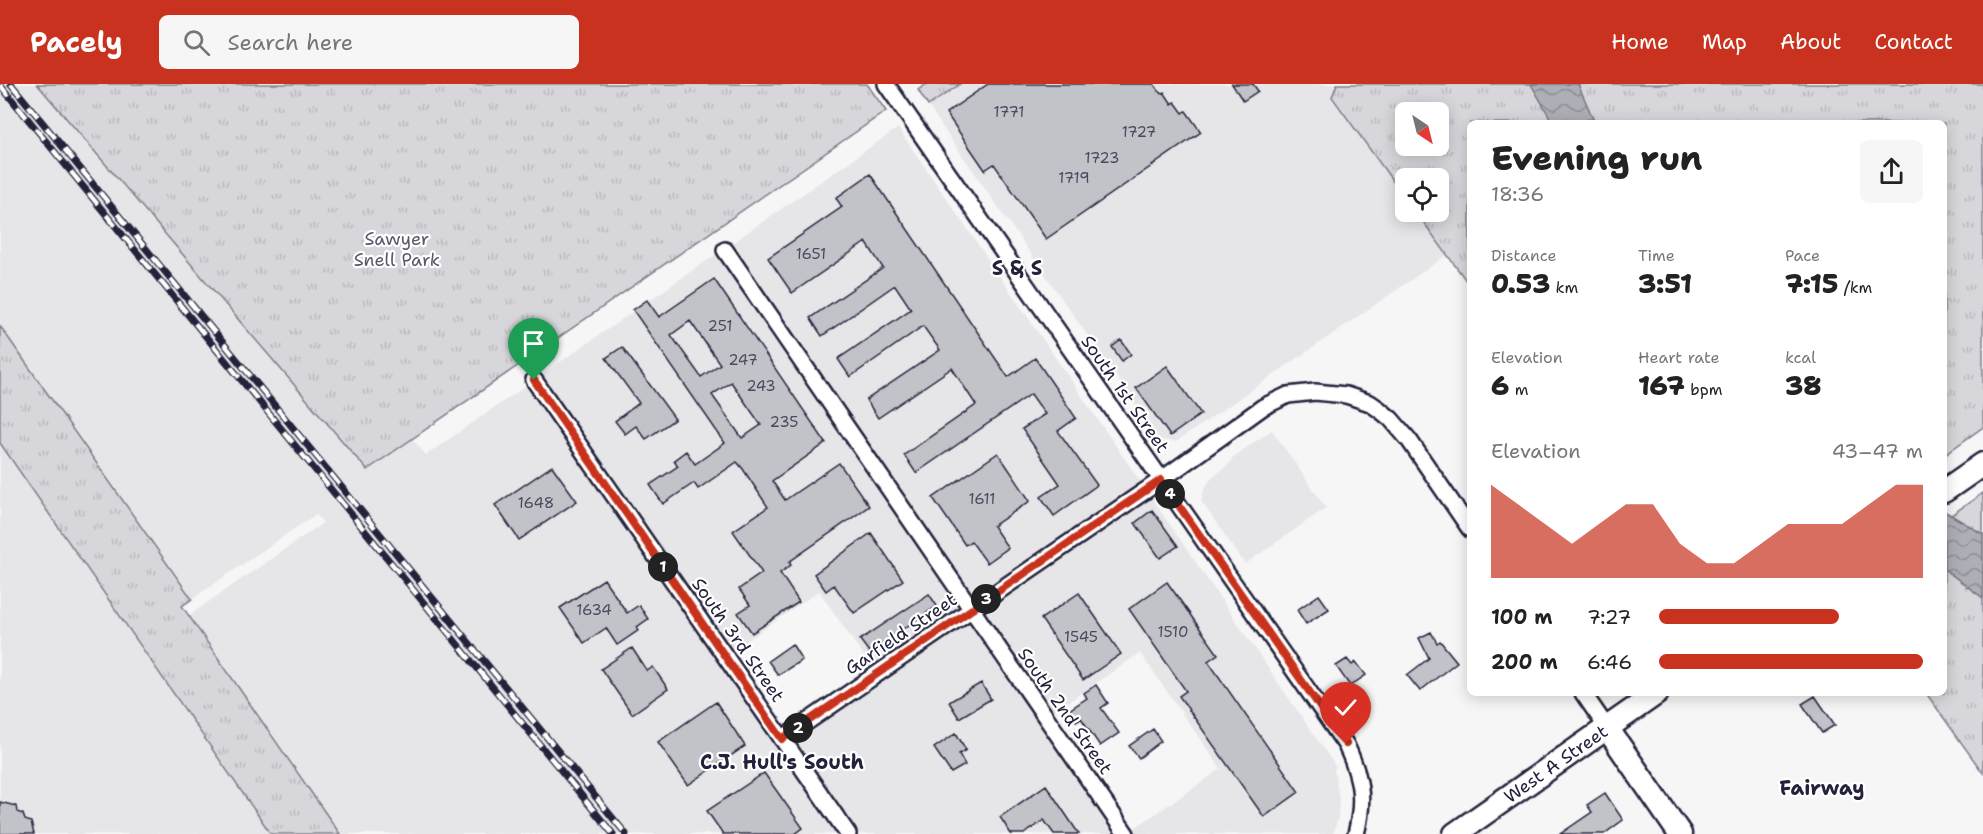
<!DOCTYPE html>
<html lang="en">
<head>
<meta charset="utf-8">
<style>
  :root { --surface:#fff; --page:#f6f6f6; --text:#222; --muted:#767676; --accent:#c8321e }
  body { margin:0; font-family:"Shantell Sans",sans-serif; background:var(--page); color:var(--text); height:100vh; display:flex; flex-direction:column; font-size:22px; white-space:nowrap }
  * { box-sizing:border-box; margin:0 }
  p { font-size:20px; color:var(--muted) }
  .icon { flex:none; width:33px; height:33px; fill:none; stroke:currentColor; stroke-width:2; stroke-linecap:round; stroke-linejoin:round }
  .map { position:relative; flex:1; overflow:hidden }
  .details { position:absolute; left:1467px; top:36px; width:480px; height:576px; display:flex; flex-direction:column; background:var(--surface); border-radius:9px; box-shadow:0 3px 15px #0003 }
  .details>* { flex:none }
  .needle { width:39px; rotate:145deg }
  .controls { position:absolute; left:1395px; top:18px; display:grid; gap:12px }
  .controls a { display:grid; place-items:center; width:54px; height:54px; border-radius:9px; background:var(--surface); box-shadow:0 3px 15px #0003; font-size:30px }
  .pin { position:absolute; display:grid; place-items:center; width:51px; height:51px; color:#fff; margin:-62px -26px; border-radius:50% 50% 50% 0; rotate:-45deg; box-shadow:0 0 6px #0007 }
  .pin .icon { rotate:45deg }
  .km { position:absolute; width:30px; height:30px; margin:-15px; border-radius:50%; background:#222; color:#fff; font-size:16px; line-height:30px; text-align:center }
  .round { display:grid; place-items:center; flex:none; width:63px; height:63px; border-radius:9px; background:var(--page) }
  .summary { display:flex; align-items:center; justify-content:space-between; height:102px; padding:0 24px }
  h1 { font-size:33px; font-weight:800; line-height:45px }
  .figures { display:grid; grid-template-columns:repeat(3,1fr); gap:9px; height:102px; padding:6px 24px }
  .figures div { display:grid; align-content:center }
  .figures b { font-size:26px; font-weight:800 }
  .figures small { font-size:16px; font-weight:400 }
  .figures p { font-size:16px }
  .chart { height:168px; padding:12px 24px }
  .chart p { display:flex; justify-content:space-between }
  .chart svg { width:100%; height:108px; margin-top:6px; fill:var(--accent); opacity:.7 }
  ul { padding:0 24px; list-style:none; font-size:20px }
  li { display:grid; grid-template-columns:96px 72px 1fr; align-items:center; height:45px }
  li i { height:15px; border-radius:8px; background:var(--accent) }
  header { display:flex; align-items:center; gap:36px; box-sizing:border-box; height:84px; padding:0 30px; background:var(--accent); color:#fff }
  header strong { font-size:28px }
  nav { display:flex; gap:33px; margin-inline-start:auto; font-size:21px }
  .search { width:420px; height:54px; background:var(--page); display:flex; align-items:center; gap:15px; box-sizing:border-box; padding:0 21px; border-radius:9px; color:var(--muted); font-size:22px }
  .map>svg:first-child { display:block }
  .built { fill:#e6e6e9; fill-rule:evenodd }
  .park { fill:url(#park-tufts); stroke:#7c7c8b; stroke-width:1.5; fill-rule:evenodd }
  .water { fill:url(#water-waves); stroke:#767685; stroke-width:1.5 }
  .building { fill:#c2c2c9; stroke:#22223b; stroke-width:1.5; fill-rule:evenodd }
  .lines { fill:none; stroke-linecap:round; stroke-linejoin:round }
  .street-casing { stroke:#22223b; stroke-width:20 }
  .secondary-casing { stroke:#22223b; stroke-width:27 }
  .street { stroke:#fff; stroke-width:15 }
  .secondary { stroke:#fff; stroke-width:22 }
  .rail-casing { stroke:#22223b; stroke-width:7 }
  .rail { stroke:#fff; stroke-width:4.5; stroke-dasharray:14; stroke-linecap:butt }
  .route-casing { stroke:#fff; stroke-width:12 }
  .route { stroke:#c8321e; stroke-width:8 }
  .labels { text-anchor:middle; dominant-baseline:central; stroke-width:4.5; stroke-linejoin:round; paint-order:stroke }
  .number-label { font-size:15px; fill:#4a4a5e }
  .park-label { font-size:18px; fill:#58586b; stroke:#fff }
  .street-label { font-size:18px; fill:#22223b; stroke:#fff }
  .neighbourhood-label { font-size:20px; font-weight:bold; fill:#22223b; stroke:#fff }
</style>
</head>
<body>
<header>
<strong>Pacely</strong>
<div class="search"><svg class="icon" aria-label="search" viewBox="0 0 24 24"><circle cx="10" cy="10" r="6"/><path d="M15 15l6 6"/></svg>Search here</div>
<nav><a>Home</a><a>Map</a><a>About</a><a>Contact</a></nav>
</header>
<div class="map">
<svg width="1983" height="750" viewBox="0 0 1983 750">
  <defs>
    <pattern id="park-tufts" width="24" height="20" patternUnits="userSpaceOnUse" patternTransform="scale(1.5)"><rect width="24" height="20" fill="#d7d7db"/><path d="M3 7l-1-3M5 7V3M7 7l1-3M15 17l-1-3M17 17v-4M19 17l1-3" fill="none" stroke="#b8b8bd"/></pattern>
    <pattern id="water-waves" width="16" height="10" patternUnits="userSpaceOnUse" patternTransform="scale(1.5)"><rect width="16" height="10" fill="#aeaeb7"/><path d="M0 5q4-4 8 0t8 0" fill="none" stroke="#8d8d96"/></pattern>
  </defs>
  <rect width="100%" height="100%" fill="#f6f6f7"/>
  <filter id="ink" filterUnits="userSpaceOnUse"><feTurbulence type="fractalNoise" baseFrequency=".0167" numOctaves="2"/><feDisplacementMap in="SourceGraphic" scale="12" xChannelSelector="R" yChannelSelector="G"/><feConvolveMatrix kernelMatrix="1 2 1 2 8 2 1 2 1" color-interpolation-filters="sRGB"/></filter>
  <g filter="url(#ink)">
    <!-- built -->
    <path class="built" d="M0,0H37L367,386L412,354L426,371L898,44L1336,683L1334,685L1339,714L1338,734L1333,750H340L188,532L323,439L316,430L192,515L0,242ZM819,507L876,590L782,654L725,572ZM1140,569L1221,685L1126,750L1046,633Z
      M960,0H1337L1332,14L1405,114L1406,128H1416L1447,171L1176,358L1160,356L928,22Z
      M1272,346L1326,424L1245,480L1201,417L1204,406L1211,394L1228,381L1233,373Z
      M0,359L157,586L271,750H0Z"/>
    <!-- park -->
    <path class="park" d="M37,0H867L886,27L367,386Z
      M927,0H960L928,22L918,6Z
      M1337,0H1983V343L1944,371V39H1470V202L1416,128H1438V94H1406L1405,114L1332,13ZM1406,28H1438V62H1406Z
      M0,242L192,515L182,522L340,750H271L0,359Z
      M1983,409V689L1926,609H1944V436Z"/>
    <!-- water -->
    <path class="water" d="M1531,0H1578L1595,39H1553Z
      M1944,427L1983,450V514L1944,485Z"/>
    <!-- building -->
    <path class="building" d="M988,0H1154L1161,10L1164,8L1172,20L1175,18L1183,29L1186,27L1201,48L1046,155L994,80L985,86L946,29Z
      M1232,0H1253L1258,7L1243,17Z
      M870,90L1008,293L1035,274L1076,334L1058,347L1097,401L1054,432L1041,413L1060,400L1022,345L1045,330L1031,310L916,389L904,371L976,321L952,284L878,334L866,316L940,266L923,242L850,293L838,275L911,225L895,201L822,252L810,234L883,184L866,158L792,209L768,174L842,123L836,114Z
      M714,195L826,359L772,397L785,416L839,379L869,422L789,478L791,481L780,489L799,518L752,549L738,529L750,521L739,505L762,489L733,447L768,423L743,385L737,378L698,405L694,399L663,420L650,401L678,382L674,376L686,367L695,380L725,359L633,226L647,216L659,233ZM690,237L720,280L701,293L671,251ZM731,298L761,341L742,354L712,311Z
      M1121,256L1131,270L1122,277L1112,263Z
      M622,263L675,335L646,355L636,342L625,350L615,337L639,319L606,274Z
      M1167,282L1201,330L1170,352L1136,304Z
      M998,369L1030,417L993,442L1008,464L987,479L971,457L965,461L933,414Z
      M552,382L577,417L519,456L495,421Z
      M1152,426L1178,462L1160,474L1135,439Z
      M871,449L903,496L854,529L834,501L826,507L814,490Z
      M604,495L627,529L639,521L648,535L637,543L639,546L617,561L606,544L584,559L560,524Z
      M1167,498L1218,570L1208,577L1299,708L1264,733L1179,612L1186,607L1129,525Z
      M1079,509L1121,570L1083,596L1041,535Z
      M929,510L937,522L869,568L860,556Z
      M1319,511L1329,525L1306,540L1297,526Z
      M1431,548L1437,559L1440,557L1457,578L1420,607L1407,591L1429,574L1419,554Z
      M792,560L802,576L778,591L768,577Z
      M632,564L647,587L653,583L668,605L632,630L601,585Z
      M1347,575L1352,581L1356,578L1366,591L1350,602L1336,582Z
      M981,599L991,615L959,634L949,618Z
      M1096,601L1108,619L1101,624L1119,649L1100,662L1081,634L1076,637L1069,626L1087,614L1084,609Z
      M1815,612L1835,641L1822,649L1802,620Z
      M716,618L745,662L688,701L658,658Z
      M1153,645L1161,657L1139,674L1129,662Z
      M956,649L966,666L959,670L965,681L951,689L934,664Z
      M764,689L803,744L795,750H723L707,727Z
      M1046,701L1079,750H1054L1044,736L1024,750H1011L1000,733Z
      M1605,709L1623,736L1604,750H1560L1592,728L1587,721Z
      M0,718L16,722L17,728L23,730L25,736L31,738L34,750H0Z"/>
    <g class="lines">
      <!-- street casing -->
      <g class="street-casing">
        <path id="street" d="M886,0L1346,661C1361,693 1365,715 1356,750
          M725,166L1126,750
          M534,296L848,750
          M1583,609L1607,644
          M782,655L1161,396L1263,323L1288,311L1315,308L1346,311L1370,319L1380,326L1391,335L1409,356L1470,445"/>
      </g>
      <!-- secondary casing -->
      <g class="secondary-casing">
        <path id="secondary" d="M1944,407L1983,380
          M1607,644L1680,750
          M1455,750L1657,609"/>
      </g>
      <!-- street -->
      <use href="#street" class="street"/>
      <!-- secondary -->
      <use href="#secondary" class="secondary"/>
      <!-- rail casing -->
      <g class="rail-casing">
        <path id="rail" d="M11,0L626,750
          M0,1L613,750"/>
      </g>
      <!-- rail -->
      <use href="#rail" class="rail"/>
    </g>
  </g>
  <g class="lines" filter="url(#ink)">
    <!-- route casing -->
    <g class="route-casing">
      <path id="route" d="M534,296L782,655L1161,396L1346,660"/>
    </g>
    <!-- route -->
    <use href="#route" class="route"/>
  </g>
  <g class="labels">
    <!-- number labels -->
    <g class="number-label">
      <text x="1009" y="28">1771</text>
      <text x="1139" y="48">1727</text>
      <text x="1102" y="74">1723</text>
      <text x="1074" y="94">1719</text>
      <text x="811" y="170">1651</text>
      <text x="720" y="242">251</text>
      <text x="743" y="276">247</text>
      <text x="761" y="302">243</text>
      <text x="784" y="338">235</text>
      <text x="982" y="415">1611</text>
      <text x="536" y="419">1648</text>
      <text x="594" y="526">1634</text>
      <text x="1173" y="548">1510</text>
      <text x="1081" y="553">1545</text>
    </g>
    <!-- park labels -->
    <g class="park-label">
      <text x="397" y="155">Sawyer<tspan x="397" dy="21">Snell Park</tspan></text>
    </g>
    <!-- street labels -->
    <g class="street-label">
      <text transform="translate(1125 310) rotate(55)">South 1st Street</text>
      <text transform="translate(901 550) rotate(-34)">Garfield Street</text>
      <text transform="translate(738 556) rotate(55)">South 3rd Street</text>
      <text transform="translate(1065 627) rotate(55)">South 2nd Street</text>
      <text transform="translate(1556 680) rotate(-35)">West A Street</text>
    </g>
    <!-- neighbourhood labels -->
    <g class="neighbourhood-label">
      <text x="1017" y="184">S &amp; S</text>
      <text x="782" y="678">C.J. Hull's South</text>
      <text x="1822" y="704">Fairway</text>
    </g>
  </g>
</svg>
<div class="controls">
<a><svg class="needle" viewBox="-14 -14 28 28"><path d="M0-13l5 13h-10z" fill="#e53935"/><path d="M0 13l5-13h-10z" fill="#767676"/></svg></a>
<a><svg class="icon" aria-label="locate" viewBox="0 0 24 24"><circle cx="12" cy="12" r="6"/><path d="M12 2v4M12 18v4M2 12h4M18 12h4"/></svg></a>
</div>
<div class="pin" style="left:534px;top:296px;background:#1e9e55"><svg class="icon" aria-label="arrive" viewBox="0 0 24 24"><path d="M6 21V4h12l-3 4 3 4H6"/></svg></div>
<div class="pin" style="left:1346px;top:660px;background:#d93025"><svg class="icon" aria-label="check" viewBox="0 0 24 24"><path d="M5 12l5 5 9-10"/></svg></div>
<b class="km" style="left:663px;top:483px">1</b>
<b class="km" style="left:798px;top:644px">2</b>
<b class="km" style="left:986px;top:515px">3</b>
<b class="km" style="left:1170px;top:410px">4</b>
<section class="details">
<div class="summary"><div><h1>Evening run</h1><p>18:36</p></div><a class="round"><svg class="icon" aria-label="share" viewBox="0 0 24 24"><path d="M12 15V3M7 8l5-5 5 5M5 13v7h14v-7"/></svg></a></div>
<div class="figures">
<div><p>Distance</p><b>0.53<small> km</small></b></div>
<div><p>Time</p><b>3:51</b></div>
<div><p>Pace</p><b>7:15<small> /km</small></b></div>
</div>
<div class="figures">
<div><p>Elevation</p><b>6<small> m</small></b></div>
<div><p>Heart rate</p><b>167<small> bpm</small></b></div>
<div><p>kcal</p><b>38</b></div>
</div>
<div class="chart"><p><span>Elevation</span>43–47 m</p>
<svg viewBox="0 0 160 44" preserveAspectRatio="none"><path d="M0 44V6L10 14L20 22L30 30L40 22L50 14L60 14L70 30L80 38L90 38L100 30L110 22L120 22L130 22L140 14L150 6L160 6V44z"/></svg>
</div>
<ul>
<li><b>100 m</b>7:27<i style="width:68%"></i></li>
<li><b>200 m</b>6:46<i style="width:100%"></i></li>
</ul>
</section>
</div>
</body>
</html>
